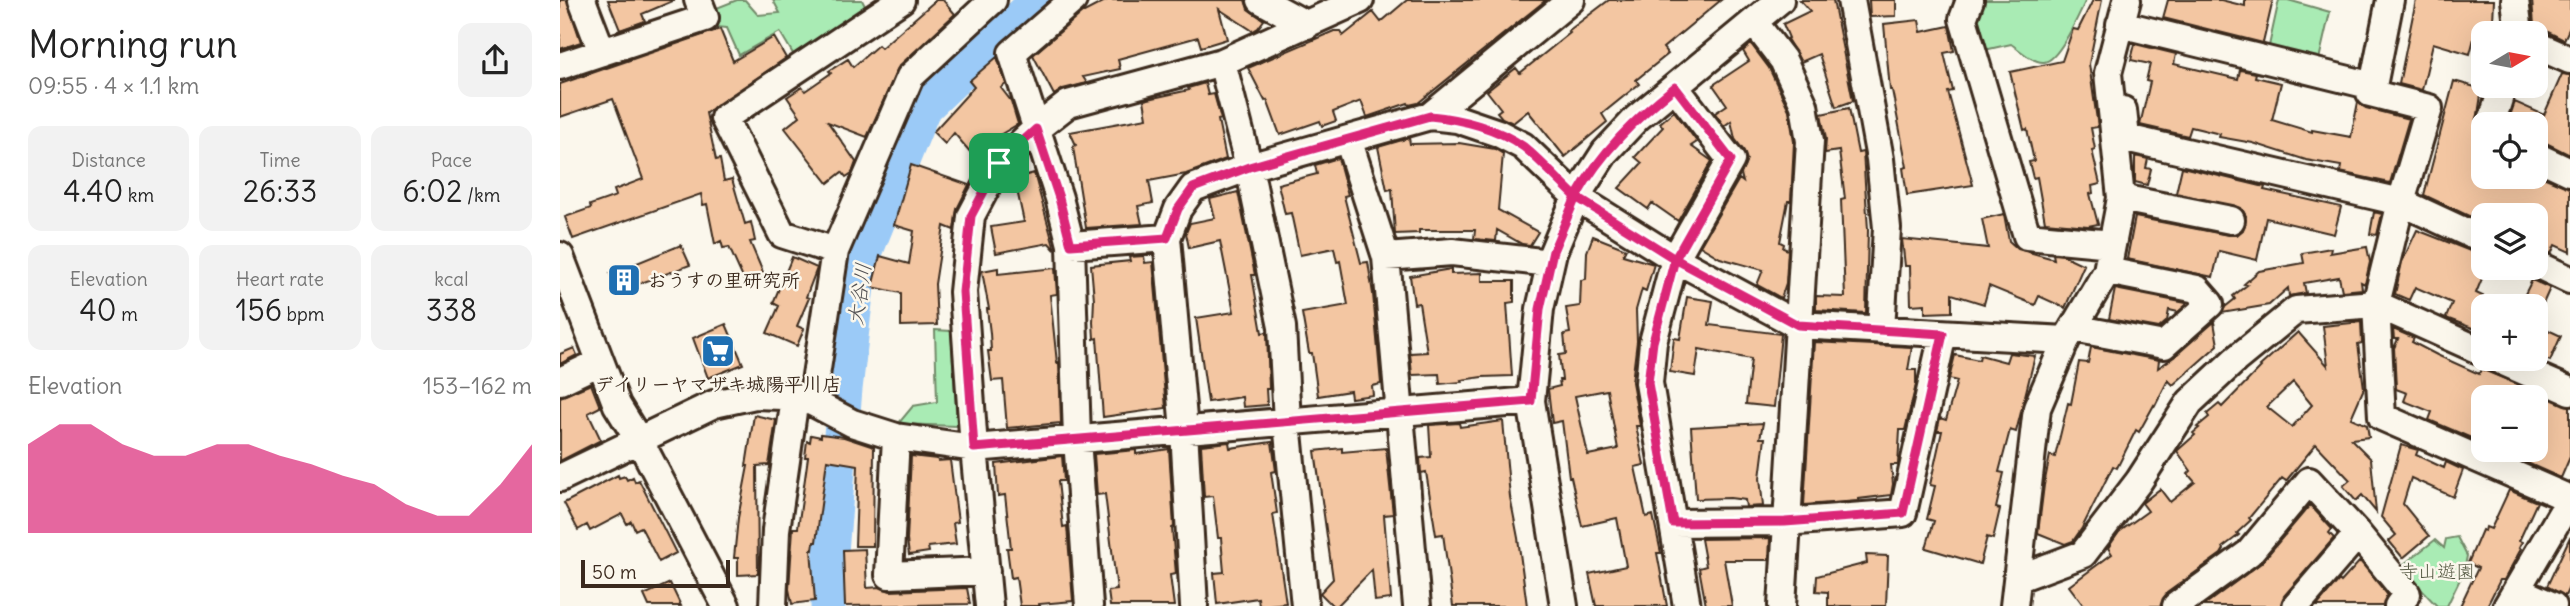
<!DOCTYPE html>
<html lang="en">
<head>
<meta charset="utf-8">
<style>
  :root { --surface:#fff; --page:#f2f2f2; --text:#222; --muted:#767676; --accent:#db2777 }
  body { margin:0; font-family:Delius,"Klee One",sans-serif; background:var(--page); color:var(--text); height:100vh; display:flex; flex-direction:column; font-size:26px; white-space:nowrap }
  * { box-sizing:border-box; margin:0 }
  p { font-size:23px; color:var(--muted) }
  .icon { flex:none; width:38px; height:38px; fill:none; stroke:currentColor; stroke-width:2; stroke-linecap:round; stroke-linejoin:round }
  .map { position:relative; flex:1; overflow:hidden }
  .side { display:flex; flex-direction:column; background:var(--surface); width:560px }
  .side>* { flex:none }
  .needle { width:46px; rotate:80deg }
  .fabs { position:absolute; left:1911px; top:21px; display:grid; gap:14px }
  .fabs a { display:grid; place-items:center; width:77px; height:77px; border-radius:14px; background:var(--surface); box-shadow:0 7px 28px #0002; font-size:35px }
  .scale { position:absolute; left:21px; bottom:18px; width:149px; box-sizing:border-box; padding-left:7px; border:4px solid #3b2a1e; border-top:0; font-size:19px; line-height:24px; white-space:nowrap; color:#3b2a1e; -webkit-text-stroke:5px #fbf7ec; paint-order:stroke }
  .pin { position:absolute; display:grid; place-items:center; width:60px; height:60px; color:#fff; margin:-30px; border-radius:14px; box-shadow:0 4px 10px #0006 }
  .round { display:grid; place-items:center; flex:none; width:74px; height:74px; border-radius:14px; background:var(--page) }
  .headline { display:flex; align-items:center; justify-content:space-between; height:119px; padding:0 28px }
  h1 { font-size:38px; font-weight:600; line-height:52px }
  .figures { display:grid; grid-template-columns:repeat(3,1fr); gap:10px; height:119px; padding:7px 28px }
  .figures div { display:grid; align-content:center; border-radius:14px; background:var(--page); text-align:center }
  .figures b { font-size:30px; font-weight:600 }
  .figures small { font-size:19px; font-weight:400 }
  .figures p { font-size:19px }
  .chart { height:196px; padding:14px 28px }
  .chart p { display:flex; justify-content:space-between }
  .chart svg { width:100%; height:126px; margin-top:7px; fill:var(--accent); opacity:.7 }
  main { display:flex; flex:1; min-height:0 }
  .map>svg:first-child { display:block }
  .green { fill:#a9ebb4; stroke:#728a69; stroke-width:2 }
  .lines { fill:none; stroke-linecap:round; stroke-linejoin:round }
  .river { stroke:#9bcaf7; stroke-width:35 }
  .building { fill:#f3c6a2; stroke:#3b2a1e; stroke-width:2; fill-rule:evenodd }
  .minor-casing { stroke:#3b2a1e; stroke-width:32 }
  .minor { stroke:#fbf7ec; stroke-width:26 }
  .route-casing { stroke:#fff; stroke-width:14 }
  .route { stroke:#db2777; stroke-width:9 }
  .labels { text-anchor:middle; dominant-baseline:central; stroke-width:5; stroke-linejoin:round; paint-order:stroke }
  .poi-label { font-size:19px; font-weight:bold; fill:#3b2a1e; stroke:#fbf7ec; text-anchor:start }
  .park-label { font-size:19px; fill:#565a44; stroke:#fbf7ec }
  .water-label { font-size:21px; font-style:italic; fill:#535254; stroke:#fbf7ec }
</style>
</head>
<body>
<main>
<section class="side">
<div class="headline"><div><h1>Morning run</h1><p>09:55 · 4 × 1.1 km</p></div><a class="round"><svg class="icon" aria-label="share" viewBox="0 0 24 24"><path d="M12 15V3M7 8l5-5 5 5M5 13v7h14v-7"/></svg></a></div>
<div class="figures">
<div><p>Distance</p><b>4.40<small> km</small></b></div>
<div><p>Time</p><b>26:33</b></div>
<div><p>Pace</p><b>6:02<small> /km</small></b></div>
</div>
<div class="figures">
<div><p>Elevation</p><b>40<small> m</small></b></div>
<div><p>Heart rate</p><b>156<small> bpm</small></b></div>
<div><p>kcal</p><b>338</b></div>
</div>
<div class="chart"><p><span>Elevation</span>153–162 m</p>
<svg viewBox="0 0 160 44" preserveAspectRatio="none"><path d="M0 44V13L10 6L20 6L30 13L40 17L50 17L60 13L70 13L80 17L90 20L100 24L110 27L120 34L130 38L140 38L150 27L160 13V44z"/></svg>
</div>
</section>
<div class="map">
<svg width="2010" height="606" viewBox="0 0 2010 606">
  <rect width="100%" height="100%" fill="#fbf7ec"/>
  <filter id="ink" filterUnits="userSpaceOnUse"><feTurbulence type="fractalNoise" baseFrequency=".0143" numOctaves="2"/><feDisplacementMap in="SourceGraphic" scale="14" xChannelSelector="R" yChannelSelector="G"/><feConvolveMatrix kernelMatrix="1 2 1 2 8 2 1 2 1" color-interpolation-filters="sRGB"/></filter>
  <g filter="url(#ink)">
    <!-- green -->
    <path class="green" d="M177,0H185L198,15L220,13L213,0H302L308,12L235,57L220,32L179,55L167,28L156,27L149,11Z
      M1418,0H1526C1519,14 1499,61 1484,62C1473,63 1460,50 1451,44L1420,51L1410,19Z
      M1719,0H1728L1770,12L1757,68L1707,55Z
      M375,330L391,331L397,426L338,424L353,406L377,402Z
      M1897,537L1907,556L1904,571L1887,606H1877L1840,567L1875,540L1884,548L1886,539Z"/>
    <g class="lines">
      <!-- river -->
      <path class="river" d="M268,606L270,563L285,389L299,268L363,109L478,0"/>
    </g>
    <!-- building -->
    <path class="building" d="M0,0H7L21,42L0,49Z
      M48,0H115L82,14L85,21L60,30Z
      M376,0H383L395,14L339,66L307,137L268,122L296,162L292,173L286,177L282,172L268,183L225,128L240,116L227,97L242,87L245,91L271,73L269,71L288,59L293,67L318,45L321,48Z
      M547,0H685L688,9L704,20L698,28L693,31L659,9L667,39L641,47L638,37L558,59L560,69L523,77L527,83L503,89L494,95L473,55L522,13Z
      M847,0H986L858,103L849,105L848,103L807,117L801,101L773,112L776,121L762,126L760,121L720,135L707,100L705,101L688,68L774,31H781L783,36L813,12L821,22Z
      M1049,0H1161L1103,48L1108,54L1076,80L1079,84L1042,114L1047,122L1005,157L968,111L953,123L942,118L937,112L941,109L927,91L956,68L960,73L1010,33L1008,31Z
      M1240,0H1273L1293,101L1276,107L1259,54L1241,62L1227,39L1229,38L1223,24L1250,11Z
      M1309,0H1336V16L1310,17Z
      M1533,0H1542L1529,64L1538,127L1531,128L1535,149L1532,150L1540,184L1532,186L1533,193L1530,194L1538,224L1528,226L1485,222L1477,177L1473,178L1469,162L1474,161L1467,129L1464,130L1450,72L1502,61L1513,29L1518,30Z
      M1608,0H1661L1685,6V0H1713L1703,43L1603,18Z
      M1856,0H1934L1933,22L1918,23L1910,54L1873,43L1862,90L1839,84Z
      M1972,0H2010V27L2004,40L1974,25Z
      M1359,20L1361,32L1389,26L1394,51L1384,53L1393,91L1388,92L1413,185L1347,195L1343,168L1347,167L1332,90H1330L1324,24Z
      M160,29L173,61L214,37L226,58L146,113L156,160L160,159L164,181L172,179L185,224L191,222L195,241L190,242L205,277L186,285L169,247L163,248L161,241L155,244L147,204L143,205L141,194L13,239L5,217L31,208L30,205L56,196L54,190L83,179L53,99L0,117V84Z
      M1191,44L1209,68L1229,110L1234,142L1231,201H1228L1220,242L1224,244L1223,248L1228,250L1226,283L1221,298L1197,285L1203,270L1160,258L1140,246L1179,179L1183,182L1181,174L1187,160L1184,151L1175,139L1171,121L1164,126L1155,113L1167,105L1153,85L1189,61L1183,51Z
      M1575,44L1616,54L1614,64L1678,79L1680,70L1696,73L1695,77L1721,83L1712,120L1752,132V130L1791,137L1798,102L1806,108L1849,119L1830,183L1780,172L1781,166L1746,160L1693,143L1659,137L1660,134L1631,127L1628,136L1580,125L1590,82L1586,81L1590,64L1571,60Z
      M437,57L446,84L441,88L451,101L458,124L428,142L427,152L417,160L394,133L385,144L373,132L414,87L409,81Z
      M2002,74L2010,75V155L1976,138V124H1947L1955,102L1984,115Z
      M1894,81L1922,89L1916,127L1923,137V177H1983L2010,188V252L1995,245L1991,254L1976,248V215L1912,214L1911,217L1864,195Z
      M645,83L648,95L654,94L661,119L658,120L666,159L626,174L589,181L593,203L578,206L582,224L526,228L513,147L516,145L510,132L587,118L584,100L629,90L628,88Z
      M1289,108L1298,153L1303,152L1308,230L1306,313L1256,310V296L1285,297L1281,200L1285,199L1279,151L1265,153L1266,139L1261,114Z
      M1114,111L1137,142L1131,146L1152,161L1118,221L1092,203L1088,209L1059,188L1082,163L1075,157L1103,127L1100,123Z
      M849,138L850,144L899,143L935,149L943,154L938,210L978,232L970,245L962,244L937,230L936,241L914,239L915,230H859V233L835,234L832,189L827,190L818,147Z
      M1575,156L1588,159L1586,168L1591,169L1587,185L1575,182Z
      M778,158L788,195L784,196L801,263L808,262L813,294L821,384L812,386L813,395L791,398L790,391L758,396L752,353H749L742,313L788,305L780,261L777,262L774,248L740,255L731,213L725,214L718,184L757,174L755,165Z
      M351,165L409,185L397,209L394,230L384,226L375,284L377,325L341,326V293L312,287L320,256L349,264L354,231L334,225Z
      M1622,167L1705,187L1704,190L1781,207L1774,234L1706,218L1697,260L1659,251L1653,277L1567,259L1575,217L1668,235H1677L1683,230L1686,216L1681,208L1616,193Z
      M474,173L495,250L489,243L436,253L431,227L464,222L457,190H459L456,178Z
      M678,192L695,275H692L702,333L707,332L709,389H706L707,405L683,407L682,397L648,402L636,318L674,312L660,241L629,248L626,233L630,223L655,218L650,199Z
      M1814,212L1822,214L1817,235L1810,234Z
      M1444,214L1449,241L1458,249L1494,259L1493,254L1503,255L1524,265L1505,308L1479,296L1475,305L1429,286L1424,304L1392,294V312L1365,313V304L1351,305L1350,266H1345L1342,239L1428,248L1422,219Z
      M1857,230L1923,256V276L1916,293L1944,306H1923V332L1886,318L1892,303L1855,287L1849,300L1835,294L1842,262Z
      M1033,236L1066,249L1063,255L1094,264L1086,291L1082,289L1076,310L1077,341L1072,382L1080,426H1076L1084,465L1075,467L1086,517L1093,515L1101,553H1097L1107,606H1036L1029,574L1066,566L1057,518L1022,526L1011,477H1009L1002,421L992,423L988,389L1000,386L999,380H1002L999,355L1006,354L1004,334L1010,333L1006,308L1020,306L1021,280L1026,279L1027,252ZM1047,390L1058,449L1028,455L1015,396Z
      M121,245L130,265L57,292L50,274Z
      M1807,247L1810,262L1805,284L1801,282L1802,289L1782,291L1779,277L1744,283L1746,293L1729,296L1728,288L1709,305L1662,313L1665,307L1675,299L1673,296L1687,285L1684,284L1699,271L1744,263L1742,253L1771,248L1770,253Z
      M584,256L585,263L593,262L606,408L543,417L537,338L534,339L533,322L534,299L531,265L570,261L569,257Z
      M232,257L257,268L246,297L249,298L237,326L244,329L237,346L207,333L219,306L213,303Z
      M438,268V274L495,268L497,294L490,295L497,363L499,362L501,423L447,428L443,380L432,381L428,351H431L430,333L427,309H429L422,271Z
      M891,269V274L922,273V281H954V302L947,303L952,376L922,377L901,380L902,382L880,384L879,374L852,375L850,353L867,352L859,303L854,304L850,276Z
      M1972,280L1990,288L1982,306H1959Z
      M1555,289L1626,303V305L1618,312L1609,310L1607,321L1599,328L1549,319Z
      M1127,297L1153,301L1149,325L1221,334L1214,407L1186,404L1191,359L1139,349L1135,376L1110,372L1114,338L1120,339Z
      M1654,322L1658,345L1613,385L1608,380L1595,406L1594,405L1579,432L1576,430L1557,468L1553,466L1522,528L1513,541L1505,544L1478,533L1484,485L1490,455L1495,457L1508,403L1511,404L1519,362L1528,363L1531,347L1599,360L1598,368L1614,357Z
      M1801,322L1802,343L1798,344L1804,388L1791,418L1807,425L1809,437L1791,439L1811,459L1816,512L1802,495L1796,501L1783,486L1790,480L1756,444L1726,481L1722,478L1689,518L1691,520L1677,533L1679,535L1663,547L1664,549L1661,554L1607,593L1600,606H1524L1509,586L1552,554L1548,548L1559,532L1588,511L1582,503L1600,489L1610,502L1635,482L1628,474L1631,471L1617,451L1635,435L1633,433L1639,428L1637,427L1649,417L1647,414L1659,404L1662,407L1701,367L1700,366L1738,332L1768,366L1763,326ZM1733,382L1752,405L1732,427L1707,407Z
      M166,324L183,364L148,378L133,338Z
      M1833,329L1854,338L1852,342L1877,355L1919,374L1921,369L2010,406V457L2001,478L1965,462L1969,450H1976V397H1923V443L1869,420L1872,412L1844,401L1847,393L1836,389L1834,348L1838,339H1834Z
      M1986,329L2001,336L1990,361L1976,355Z
      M1254,342L1352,347L1348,370H1356V385L1345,430H1340L1338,465H1331L1333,484L1331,495L1299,499V501L1244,505Z
      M14,348L17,355L0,364V354Z
      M1449,353L1475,356L1456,432L1450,430L1439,472L1444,473L1436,508L1440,509L1433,539L1427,537L1420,564L1366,548L1374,521L1367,519L1375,486L1370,485L1382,431H1377L1380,418L1386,420L1397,381L1389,379L1395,355L1419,360L1420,355L1446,362Z
      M31,384L40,407L28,413L41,440L0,461V397Z
      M194,415L216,420L209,465L197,466L198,574L178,575V558H174L178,518L188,466H186Z
      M943,421L950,497L958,538L967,606H893L883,534L876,535L866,472L861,473L860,458L871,457L869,425L899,423L900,427Z
      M1203,423L1200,438H1205L1200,478L1203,506L1186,507L1185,500L1170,498L1136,499L1131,427Z
      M261,434L284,437L314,447L313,546H295L298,465L267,460L256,542H254L253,550L251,549L255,601L232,604L229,589L233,528H238L248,457H245L247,441L250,442L251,435L261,437Z
      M669,442L670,448L712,442L716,471L711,472L717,513L713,514L726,603L699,606L698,598L657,604L654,573L664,572L661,538H658L653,496L644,497L641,445Z
      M1841,445L1858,450L1856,455L1884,468L1886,462L1903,470L1893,497L1851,478L1843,504L1869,536L1843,558L1829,541L1836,535L1821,517Z
      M782,448V452L826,448L833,514L824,515L831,599L815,601L812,570L777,606H773L760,593L773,579L755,451Z
      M609,449L614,527L612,528L616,574L610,575L614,606H550L548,591L557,590L545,494L537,495L534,454L576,450V454Z
      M351,456L377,459L378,461L390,460L398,522L393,523L396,544L368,547L369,552L349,555L347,540Z
      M502,456L504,481H498L503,527L507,526L513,601L479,604L480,606H460L456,577L451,578L447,548H451L445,495L438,496L436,464Z
      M58,475L59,478L65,476L67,480L73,477L75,482L79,480L116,553L99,562L81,527L75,530L71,521L67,524L62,514L30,531L27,525L18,530L4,503Z
      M1949,490L1977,502L1959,541L1962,542L1959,548L1961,549L1944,580H1940L1927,606H1900L1918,568L1908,563L1922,530L1925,531L1926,527L1931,529Z
      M1750,505L1772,529L1769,533L1774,538L1724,596L1721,606H1643L1701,563Z
      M2010,537V585L2005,596L1987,586Z
      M1210,538L1209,560H1164L1172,606H1146L1139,568L1146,566L1141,539Z
      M305,549L307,588L320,587L330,591L407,588L410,604L285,606L283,550Z
      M1306,555L1328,556L1326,606H1268V592L1256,591L1257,576L1307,563Z
      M1800,561L1827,594L1823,606H1757L1779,580L1781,582Z
      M110,583L121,606H89L84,595Z"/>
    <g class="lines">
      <!-- minor casing -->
      <g class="minor-casing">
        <path id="minor" d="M22,0L42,52
          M513,0L452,53L499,198L511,245L517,439L529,606
          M701,0L747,25
          M1291,0L1320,159L1327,228L1321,330
          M1410,0L1403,19L1467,236L1552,244
          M1955,0L1959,33
          M1194,22L1223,60L1244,105L1250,141L1222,606
          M1560,24L1813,86L1810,93L1869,108L1841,202L1816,304L1822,417L2010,499
          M1976,45L2010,60
          M662,62L689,167L722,327L727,422L745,606
          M0,66L145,18L138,0
          M1813,86L1830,0
          M1115,87L1171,160L1115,259L1093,342L1089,383L1127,606
          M1563,110L1566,138L1841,202L1923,240
          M870,116L1011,0
          M1931,124L1943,86
          M788,139L826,257L857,606
          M1976,156L2010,172
          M1561,198L1671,220
          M511,245L607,238
          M275,251L222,234L164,118L341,0
          M0,256L57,405L83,447L166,606
          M826,257L892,252L990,263
          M1976,264L2010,280
          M1513,328L1604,345L1650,304L1637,289L1547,271
          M1937,359L2010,391
          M0,381L40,362
          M252,402L275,251L350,77L433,0
          M336,437L329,575L426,571
          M0,478L154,404L195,395L222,396L252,402L292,423L336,437L414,448L971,401
          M1113,523L1225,522L1343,513L1383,334
          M1459,578L1523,554L1579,481L1630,402L1675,360L1736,310L1816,304L1923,352
          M1957,590L1993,606
          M213,606L216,530L235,398
          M429,606L414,448L403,292L411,216L439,163L476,129L508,104L662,62L800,0
          M634,606L624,430L607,238L618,209L633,188L689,167L870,116L897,119L938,133L963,146L1016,197L1115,259L1238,325L1506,340
          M1004,606L971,401L980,309L993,252L1016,197L1045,152L1077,118L1220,0
          M1454,606L1477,408L1506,340L1547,271L1561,198L1548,73L1567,0
          M1616,606L1689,553L1749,481L1798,534L1847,594L1838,606
          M1736,606L1798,534
          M1947,606L2010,499"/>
      </g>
      <!-- minor -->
      <use href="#minor" class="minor"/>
    </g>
  </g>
  <g class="lines" filter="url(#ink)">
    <!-- route casing -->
    <g class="route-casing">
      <path id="route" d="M439,163L411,216L403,292L414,448L971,401L980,309L993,251L1016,197L1115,259L1238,325L1383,334L1343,513L1225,522L1113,523L1088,383L1093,342L1115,259L1171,160L1115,87C1075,119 1041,152 1016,197C999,181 982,162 964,147C938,128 901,119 870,116L689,167L633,188L618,209L607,238L511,245L499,198L476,129L439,163"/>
    </g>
    <!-- route -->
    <use href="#route" class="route"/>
  </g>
  <!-- icons -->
  <defs>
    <g id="building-square" transform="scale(1.75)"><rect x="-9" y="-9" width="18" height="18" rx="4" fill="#1f6fb2" stroke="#fbf7ec"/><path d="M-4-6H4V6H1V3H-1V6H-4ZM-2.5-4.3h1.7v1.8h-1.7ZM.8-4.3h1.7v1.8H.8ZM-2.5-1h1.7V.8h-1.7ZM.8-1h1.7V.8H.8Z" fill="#fff"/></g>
    <g id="supermarket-square" transform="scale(1.75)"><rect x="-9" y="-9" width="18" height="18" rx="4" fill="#1f6fb2" stroke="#fbf7ec"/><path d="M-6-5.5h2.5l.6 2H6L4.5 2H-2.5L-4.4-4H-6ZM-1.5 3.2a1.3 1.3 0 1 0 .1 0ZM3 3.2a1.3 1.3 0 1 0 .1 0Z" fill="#fff"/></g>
  </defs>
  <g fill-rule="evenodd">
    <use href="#building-square" x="64" y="280"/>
    <use href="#supermarket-square" x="158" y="351"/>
  </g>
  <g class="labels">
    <!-- poi labels -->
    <g class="poi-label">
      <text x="88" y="280">おうすの里研究所</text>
      <text x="158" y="384" text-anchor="middle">デイリーヤマザキ城陽平川店</text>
    </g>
    <!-- park labels -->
    <g class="park-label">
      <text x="1877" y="571">寺山遊園</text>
    </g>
    <!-- water labels -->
    <g class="water-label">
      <text transform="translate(299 294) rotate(-82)">大谷川</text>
    </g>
  </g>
</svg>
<div class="fabs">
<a><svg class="needle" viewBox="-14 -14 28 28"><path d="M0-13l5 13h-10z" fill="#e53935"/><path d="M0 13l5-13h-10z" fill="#767676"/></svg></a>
<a><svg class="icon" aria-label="locate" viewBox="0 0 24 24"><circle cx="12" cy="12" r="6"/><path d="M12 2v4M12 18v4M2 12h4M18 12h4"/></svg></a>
<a><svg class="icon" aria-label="layers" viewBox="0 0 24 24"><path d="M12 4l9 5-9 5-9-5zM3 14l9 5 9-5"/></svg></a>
<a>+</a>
<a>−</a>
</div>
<div class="scale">50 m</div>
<div class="pin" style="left:439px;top:163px;background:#1e9e55"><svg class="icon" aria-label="arrive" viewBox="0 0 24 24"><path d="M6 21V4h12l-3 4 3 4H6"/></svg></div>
</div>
</main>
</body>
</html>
